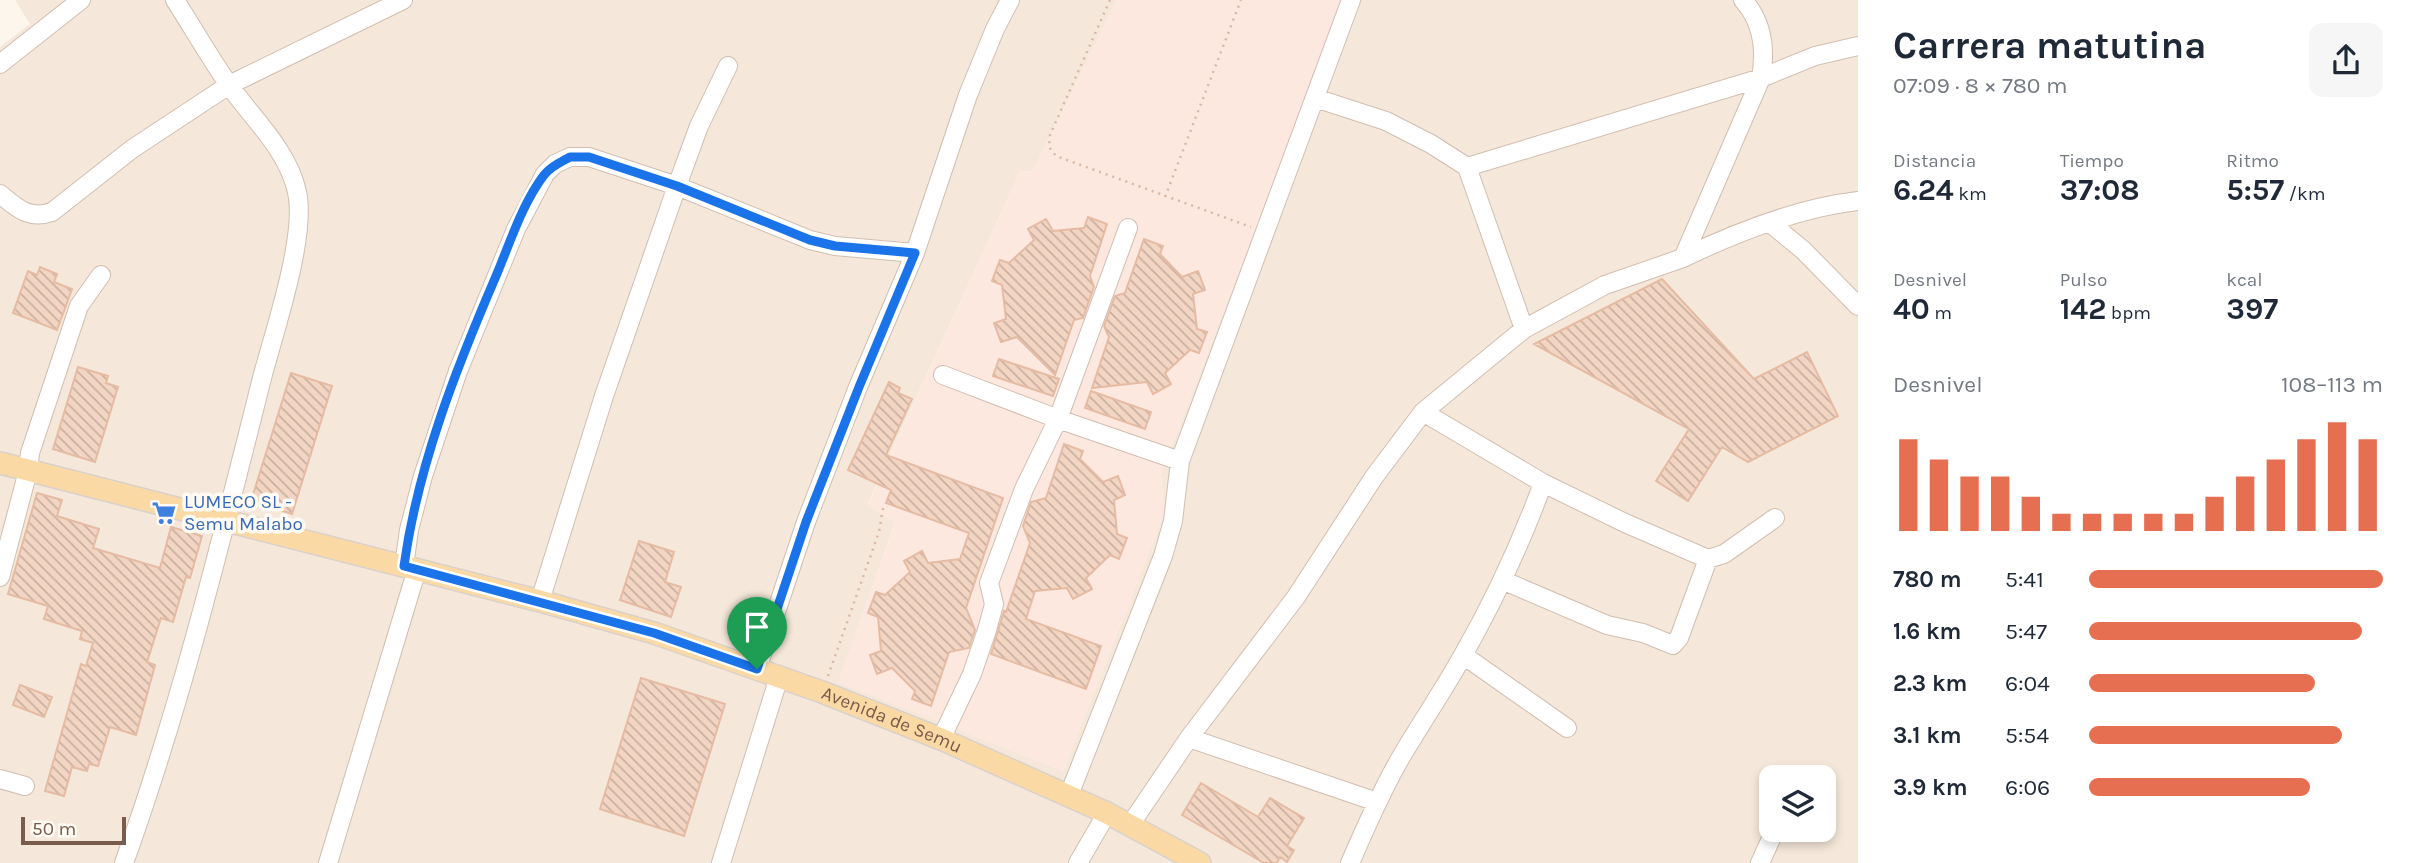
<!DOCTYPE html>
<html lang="es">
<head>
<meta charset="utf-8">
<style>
  :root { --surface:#fff; --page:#f6f6f7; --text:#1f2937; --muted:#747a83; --accent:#e76f51 }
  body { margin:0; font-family:Karla,sans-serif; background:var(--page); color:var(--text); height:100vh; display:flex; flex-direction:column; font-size:26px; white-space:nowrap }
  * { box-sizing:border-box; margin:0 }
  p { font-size:23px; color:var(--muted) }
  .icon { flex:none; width:38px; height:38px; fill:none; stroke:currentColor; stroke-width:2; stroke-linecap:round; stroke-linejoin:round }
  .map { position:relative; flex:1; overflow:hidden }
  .sheet { display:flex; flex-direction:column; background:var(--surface); width:560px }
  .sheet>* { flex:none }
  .controls { position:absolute; left:1759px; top:765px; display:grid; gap:14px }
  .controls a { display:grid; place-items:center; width:77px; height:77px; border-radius:14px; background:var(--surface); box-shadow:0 4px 10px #0003; font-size:35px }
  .scale { position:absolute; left:21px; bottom:18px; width:105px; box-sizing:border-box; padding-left:7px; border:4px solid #7a5c4d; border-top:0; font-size:19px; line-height:24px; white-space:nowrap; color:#7a5c4d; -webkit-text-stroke:5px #fffaf3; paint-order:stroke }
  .pin { position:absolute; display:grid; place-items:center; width:60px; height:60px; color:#fff; margin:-72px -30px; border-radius:50% 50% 50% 0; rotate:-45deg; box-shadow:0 0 7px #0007 }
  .pin .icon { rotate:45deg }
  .round { display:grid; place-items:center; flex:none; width:74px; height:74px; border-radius:14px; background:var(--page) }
  .head { display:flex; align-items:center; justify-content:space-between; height:119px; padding:0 35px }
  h1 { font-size:38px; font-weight:700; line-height:52px }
  .stats { display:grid; grid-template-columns:repeat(3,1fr); gap:10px; height:119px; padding:7px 35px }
  .stats div { display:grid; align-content:center }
  .stats b { font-size:30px; font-weight:700 }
  .stats small { font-size:19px; font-weight:400 }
  .stats p { font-size:19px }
  .chart { height:196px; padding:14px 35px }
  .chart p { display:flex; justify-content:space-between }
  .chart svg { width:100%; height:126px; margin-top:7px; stroke:var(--accent); stroke-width:6 }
  ul { padding:0 35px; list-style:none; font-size:23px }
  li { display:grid; grid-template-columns:112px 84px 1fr; align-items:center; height:52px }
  li i { height:18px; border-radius:9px; background:var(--accent) }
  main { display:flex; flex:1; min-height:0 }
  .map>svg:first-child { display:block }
  .residential { fill:#f5e8da; fill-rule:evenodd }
  .commercial { fill:#fde8e0 }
  .building { fill:url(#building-back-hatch); stroke:#e6bba3; stroke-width:2 }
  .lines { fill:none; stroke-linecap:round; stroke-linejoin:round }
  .minor-casing { stroke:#d1beb0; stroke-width:20 }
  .major-casing { stroke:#dad1cd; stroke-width:24 }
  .path { stroke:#d9b8a5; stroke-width:2.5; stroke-dasharray:2 5; stroke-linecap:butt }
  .minor { stroke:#fff; stroke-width:18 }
  .major { stroke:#fbd9a5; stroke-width:21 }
  .route-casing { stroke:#fff; stroke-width:14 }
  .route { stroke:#1a73e8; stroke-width:9 }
  .labels { text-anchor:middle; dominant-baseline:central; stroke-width:7; stroke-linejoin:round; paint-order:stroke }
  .shop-label { font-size:19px; fill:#366cbe; stroke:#fffaf3; text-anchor:start }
  .street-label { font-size:19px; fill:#7a5c4d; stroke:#fffaf3 }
</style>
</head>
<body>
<main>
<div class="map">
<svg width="1858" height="863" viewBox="0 0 1858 863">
  <defs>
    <pattern id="building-back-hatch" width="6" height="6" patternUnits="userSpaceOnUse" patternTransform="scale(1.75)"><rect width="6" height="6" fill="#f3d5c3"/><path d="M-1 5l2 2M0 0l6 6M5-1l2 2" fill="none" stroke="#cab0a1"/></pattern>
  </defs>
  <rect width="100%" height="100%" fill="#fdf6ec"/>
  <!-- residential -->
  <path class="residential" d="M15,0H1117L1033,171L1020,172L868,503L895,523L839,681L1063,771L1164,513L1161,474L1343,0H1858V863H0V47L30,24ZM1771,777H1824V830H1771Z"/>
  <!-- commercial -->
  <path class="commercial" d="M1117,0H1343L1161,474L1164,513L1063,771L838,682L895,524L868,504L1020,172L1033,171Z"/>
  <!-- building -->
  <path class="building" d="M1088,217L1107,224L1090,276L1094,287L1083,318L1074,320L1055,375L1017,337L1001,342L994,323L1006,319L1002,285L992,281L1000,260L1009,263L1034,240L1028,229L1046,219L1053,231L1084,228Z
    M1144,239L1163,246L1160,254L1182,277L1198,271L1205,290L1193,294L1197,329L1207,332L1199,353L1190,350L1165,373L1171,384L1153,394L1147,382L1092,388L1109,337L1104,326L1115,296L1125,293Z
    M40,267L57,274L54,282L72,289L57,330L13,313L28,271L37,275Z
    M1662,279L1754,379L1807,352L1838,416L1748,462L1722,447L1688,501L1656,481L1689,429L1534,344Z
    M999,359L1059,379L1053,396L993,376Z
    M78,367L108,376L106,383L118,387L95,462L53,449Z
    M291,373L332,386L292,514L251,501Z
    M889,382L900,388L898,393L912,399L886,455L1003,498L966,608L975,630L969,648L949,652L931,706L912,699L915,691L892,668L877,674L870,655L881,651L878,617L868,613L876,592L885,595L910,572L904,561L922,551L928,563L960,559L969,533L886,503L891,490L848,470Z
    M1091,391L1151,412L1145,429L1085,408Z
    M1064,444L1083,451L1080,459L1103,482L1118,476L1125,495L1114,500L1117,534L1127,538L1119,559L1110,555L1086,578L1092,589L1073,599L1067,588L1035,591L1026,619L1101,646L1086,689L991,654L1004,611L1006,612L1030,543L1023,526L1031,502L1046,498Z
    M37,493L62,500L57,516L99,529L93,548L160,568L171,527L202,536L190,578L186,577L173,622L161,618L147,662L155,665L136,735L110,727L98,766L89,764L87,771L72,767L64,796L45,791L81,664L86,666L93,643L80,639L82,631L44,619L48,606L8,594Z
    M639,541L674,552L665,582L681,587L671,617L620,600Z
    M641,678L725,704L684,836L600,809Z
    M20,685L52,697L44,717L13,705Z
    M1201,783L1258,817L1270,798L1304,818L1287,846L1294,850L1287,862L1280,857L1277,863H1264L1182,815Z"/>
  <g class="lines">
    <!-- minor casing -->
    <g class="minor-casing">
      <path id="minor" d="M0,64L81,0
        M1315,98L1386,121L1431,144L1467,167L1524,329
        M1467,167L1761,78L1815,56L1858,46
        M0,194C17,208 29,220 52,212L132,149L229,85L403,0
        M1770,223L1803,250L1858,306
        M1683,258C1737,232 1798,208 1858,201
        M943,375L1058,419L1180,461
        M1423,412L1543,483L1625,523L1708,559L1724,554L1775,518
        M404,566L409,530L423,476L458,371L516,229L545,174L555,164L570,157H589L677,186L810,240L835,246L915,253
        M0,577L28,471L30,453L79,306L101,275
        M1502,580L1607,625L1643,633L1673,645L1679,638L1708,559
        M540,601L604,396L677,186L699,126L728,66
        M1463,655L1567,728
        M757,669L806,522L858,387L915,253L968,95L995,29L1010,0
        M1189,738L1377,802
        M941,739L972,674L987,630L994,604L989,583L1024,489L1058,419L1128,228
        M0,779L25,786
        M1069,795L1163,556L1173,521L1180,461L1351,0
        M1130,825L1189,738L1296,597L1374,477L1423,412L1524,329L1605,285L1683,258L1761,78C1766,49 1763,22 1743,0
        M124,863C181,705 221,541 262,378C274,332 307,236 297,192C288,150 252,118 229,85C210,58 193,28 175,0
        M328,863L417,569
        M721,863L779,677
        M1078,863L1107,813
        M1350,863C1366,827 1381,791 1401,757C1421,723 1443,691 1462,657C1494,601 1521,543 1543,483
        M1760,863L1775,830"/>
    </g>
    <!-- major casing -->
    <g class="major-casing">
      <g id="major">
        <path id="s1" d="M0,463L540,601L654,633L822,692L941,739L1107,813L1200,863"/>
      </g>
    </g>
    <!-- path -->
    <path class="path" d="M1110,0L1050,135L1049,147L1056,156L1251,227
      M1165,197L1241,0
      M828,676L879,532L883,508"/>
    <!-- minor -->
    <use href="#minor" class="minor"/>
    <!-- major -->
    <use href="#major" class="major"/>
  </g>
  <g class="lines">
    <!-- route casing -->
    <g class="route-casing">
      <path id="route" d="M570,157H589L677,186L810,240L835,246L915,253L859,387L806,522L757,669L654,633L404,566C418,465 456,369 496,276C510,243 522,204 544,175C551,166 561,162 570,157Z"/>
    </g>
    <!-- route -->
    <use href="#route" class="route"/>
  </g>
  <!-- icons -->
  <defs>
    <g id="supermarket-bare" transform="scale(1.89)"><path d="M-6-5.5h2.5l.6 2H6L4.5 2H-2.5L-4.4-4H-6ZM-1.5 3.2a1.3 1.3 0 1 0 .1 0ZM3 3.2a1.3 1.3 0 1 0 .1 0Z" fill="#3f7fe0" stroke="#fffaf3" stroke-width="2.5" paint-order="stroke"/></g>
  </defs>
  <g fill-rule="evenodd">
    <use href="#supermarket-bare" x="164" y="513"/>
  </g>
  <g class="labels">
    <!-- shop labels -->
    <g class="shop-label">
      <text x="184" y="502">LUMECO SL -<tspan x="184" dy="22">Semu Malabo</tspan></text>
    </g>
    <!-- street labels -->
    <g class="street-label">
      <text stroke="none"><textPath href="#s1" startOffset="929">Avenida de Semu</textPath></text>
    </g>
  </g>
</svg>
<div class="controls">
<a><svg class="icon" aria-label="layers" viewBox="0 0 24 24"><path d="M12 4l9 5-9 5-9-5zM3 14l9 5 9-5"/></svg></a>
</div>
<div class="scale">50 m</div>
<div class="pin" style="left:757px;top:669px;background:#1e9e55"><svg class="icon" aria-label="arrive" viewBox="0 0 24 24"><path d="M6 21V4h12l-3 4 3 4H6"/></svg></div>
</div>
<section class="sheet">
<div class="head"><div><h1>Carrera matutina</h1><p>07:09 · 8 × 780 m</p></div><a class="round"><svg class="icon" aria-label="share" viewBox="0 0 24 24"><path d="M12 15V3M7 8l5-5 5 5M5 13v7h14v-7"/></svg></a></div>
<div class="stats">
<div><p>Distancia</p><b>6.24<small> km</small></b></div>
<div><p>Tiempo</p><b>37:08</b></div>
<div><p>Ritmo</p><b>5:57<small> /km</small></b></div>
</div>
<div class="stats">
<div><p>Desnivel</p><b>40<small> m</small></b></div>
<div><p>Pulso</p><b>142<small> bpm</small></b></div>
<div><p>kcal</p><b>397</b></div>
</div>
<div class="chart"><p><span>Desnivel</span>108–113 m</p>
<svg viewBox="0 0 160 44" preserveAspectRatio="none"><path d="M5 44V12M15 44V19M25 44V25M35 44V25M45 44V32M55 44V38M65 44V38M75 44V38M85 44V38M95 44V38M105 44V32M115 44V25M125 44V19M135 44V12M145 44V6M155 44V12"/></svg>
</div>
<ul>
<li><b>780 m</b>5:41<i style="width:100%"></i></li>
<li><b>1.6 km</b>5:47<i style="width:93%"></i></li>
<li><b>2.3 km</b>6:04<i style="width:77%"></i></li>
<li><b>3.1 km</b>5:54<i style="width:86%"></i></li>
<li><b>3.9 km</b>6:06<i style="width:75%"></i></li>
</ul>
</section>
</main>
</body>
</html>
